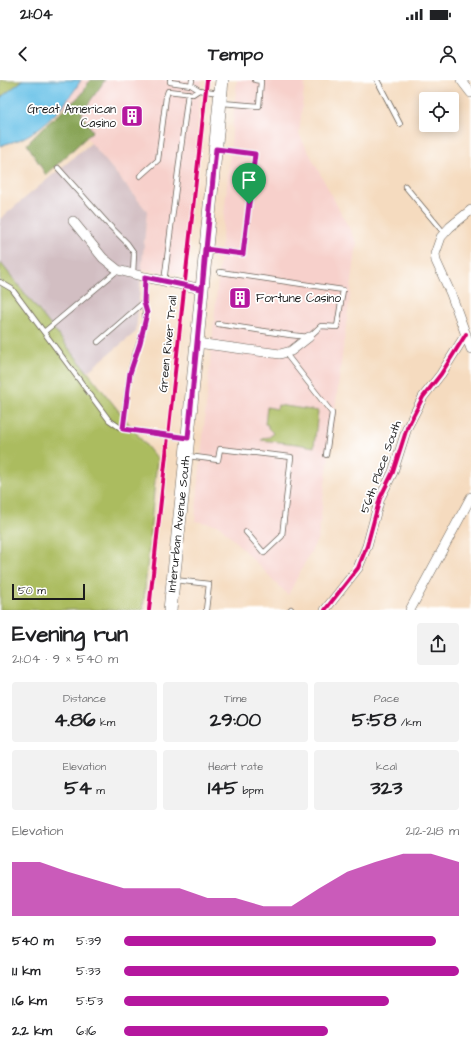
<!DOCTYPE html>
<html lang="en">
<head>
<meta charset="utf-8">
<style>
  :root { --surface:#fff; --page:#f2f2f2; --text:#202124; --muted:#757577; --accent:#b5179e }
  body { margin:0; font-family:"Architects Daughter",sans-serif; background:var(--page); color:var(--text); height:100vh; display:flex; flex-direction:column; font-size:15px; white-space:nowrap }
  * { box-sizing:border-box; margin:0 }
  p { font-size:13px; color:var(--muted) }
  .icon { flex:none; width:22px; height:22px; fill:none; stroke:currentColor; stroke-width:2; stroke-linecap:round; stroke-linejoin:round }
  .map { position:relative; height:530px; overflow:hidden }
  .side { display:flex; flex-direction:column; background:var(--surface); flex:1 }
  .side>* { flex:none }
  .controls { position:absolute; left:419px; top:12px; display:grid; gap:8px }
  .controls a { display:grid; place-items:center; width:40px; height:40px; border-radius:4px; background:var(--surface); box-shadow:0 2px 10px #0003; font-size:20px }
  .scale { position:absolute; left:12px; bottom:10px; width:73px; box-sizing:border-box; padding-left:4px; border:2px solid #1c1c1c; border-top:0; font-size:11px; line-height:14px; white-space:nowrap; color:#1c1c1c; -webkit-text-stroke:3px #fff; paint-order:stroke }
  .pin { position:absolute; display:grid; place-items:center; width:34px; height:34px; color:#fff; margin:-41px -17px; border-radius:50% 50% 50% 0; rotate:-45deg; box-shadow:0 0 4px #0007 }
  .pin .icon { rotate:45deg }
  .round { display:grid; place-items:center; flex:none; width:42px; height:42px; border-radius:4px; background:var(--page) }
  .headline { display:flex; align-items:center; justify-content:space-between; height:68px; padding:0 12px }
  h1 { font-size:22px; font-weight:700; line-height:30px }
  .figures { display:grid; grid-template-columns:repeat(3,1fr); gap:6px; height:68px; padding:4px 12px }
  .figures div { display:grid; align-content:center; border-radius:4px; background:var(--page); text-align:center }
  .figures b { font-size:20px; font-weight:700 }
  .figures small { font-size:11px; font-weight:400 }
  .figures p { font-size:11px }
  .chart { height:112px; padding:8px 12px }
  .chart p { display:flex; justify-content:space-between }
  .chart svg { width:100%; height:72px; margin-top:4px; fill:var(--accent); opacity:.7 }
  ul { padding:0 12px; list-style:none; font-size:13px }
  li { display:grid; grid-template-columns:64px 48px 1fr; align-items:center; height:30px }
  li i { height:10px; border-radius:5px; background:var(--accent) }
  .status { display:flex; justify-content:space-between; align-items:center; height:28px; padding:0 20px; background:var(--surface); direction:ltr }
  .status svg { height:11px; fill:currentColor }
  header { display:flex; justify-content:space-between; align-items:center; height:52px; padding:0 12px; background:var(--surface); font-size:18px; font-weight:700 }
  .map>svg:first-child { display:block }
  .built { fill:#f7d0cb }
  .industrial { fill:#d2bec2 }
  .green { fill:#abbc5f; stroke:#646c3e }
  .forest { fill:#88a456; stroke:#526039 }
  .water { fill:#6bc2e8; stroke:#446f82 }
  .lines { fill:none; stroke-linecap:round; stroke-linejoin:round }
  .lane-casing { stroke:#685f55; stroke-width:6 }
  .street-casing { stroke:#685f55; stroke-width:10 }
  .secondary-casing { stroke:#685f55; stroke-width:14 }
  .lane { stroke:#fff; stroke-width:4.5 }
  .street { stroke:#fff; stroke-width:9 }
  .secondary { stroke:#fff; stroke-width:13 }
  .cycleway-casing { stroke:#fff; stroke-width:6 }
  .cycleway { stroke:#d6006c; stroke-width:4 }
  .route-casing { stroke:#fff; stroke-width:8 }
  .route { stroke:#b5179e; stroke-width:5 }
  .labels { text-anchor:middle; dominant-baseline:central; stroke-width:3.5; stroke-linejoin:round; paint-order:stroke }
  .poi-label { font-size:12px; fill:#1c1c1c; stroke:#fff; text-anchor:end }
  .street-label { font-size:12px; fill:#1c1c1c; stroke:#fff }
</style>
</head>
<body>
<div class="status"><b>21:04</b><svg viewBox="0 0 49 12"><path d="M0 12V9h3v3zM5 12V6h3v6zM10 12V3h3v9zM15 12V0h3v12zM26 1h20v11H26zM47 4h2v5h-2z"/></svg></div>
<header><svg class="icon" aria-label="back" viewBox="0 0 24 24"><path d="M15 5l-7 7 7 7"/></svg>Tempo<svg class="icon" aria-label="person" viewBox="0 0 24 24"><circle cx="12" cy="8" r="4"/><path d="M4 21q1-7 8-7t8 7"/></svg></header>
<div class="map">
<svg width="471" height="530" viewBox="0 0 471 530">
  <rect width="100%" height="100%" fill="#fff"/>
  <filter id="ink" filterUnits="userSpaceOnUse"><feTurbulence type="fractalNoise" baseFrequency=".025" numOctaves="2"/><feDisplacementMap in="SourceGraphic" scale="8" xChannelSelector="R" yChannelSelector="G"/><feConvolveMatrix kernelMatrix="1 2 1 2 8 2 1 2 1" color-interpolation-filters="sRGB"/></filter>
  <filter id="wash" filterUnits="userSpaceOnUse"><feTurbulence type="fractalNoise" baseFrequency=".012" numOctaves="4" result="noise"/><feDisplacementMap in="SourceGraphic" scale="16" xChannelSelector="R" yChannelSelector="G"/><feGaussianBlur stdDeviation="0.9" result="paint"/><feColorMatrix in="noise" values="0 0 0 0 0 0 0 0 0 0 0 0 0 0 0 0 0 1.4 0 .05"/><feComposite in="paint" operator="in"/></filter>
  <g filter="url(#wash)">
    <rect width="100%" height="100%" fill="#f5dbbf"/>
    <!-- built -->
    <path class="built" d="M81,0H202L183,195L142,189L147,131L91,63L63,26Z
      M237,0H305L299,54L357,163L318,458L288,515L219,445L195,441Z"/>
    <!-- industrial -->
    <path class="industrial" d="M91,63L147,131L136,252L87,292L0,182V139Z"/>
    <!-- green -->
    <path class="green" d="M0,0H23L0,18Z
      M0,182L157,379L143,530H0Z
      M278,325L318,331L314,367L297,364L261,360L263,358L270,357L273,353L268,348V345L265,344L267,327L277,329Z"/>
    <!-- forest -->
    <path class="forest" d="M90,0H105L81,34L93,51L46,95L27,64L45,46L82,14Z"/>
    <!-- water -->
    <path class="water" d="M23,0H81C67,24 46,47 21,59C14,62 7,63 0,66V18Z"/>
  </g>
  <g filter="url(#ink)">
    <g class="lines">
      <!-- lane casing -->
      <g class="lane-casing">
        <path id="lane" d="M170,0V2L191,5L192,0
          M377,0L400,44
          M191,5L199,10L219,13
          M222,23L259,26L261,1L255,0
          M58,88L107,143L127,163L134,173L133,194
          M140,96L158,80L166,17L168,11L193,14L199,10
          M405,106L444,153
          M207,169L243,174L255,74L217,69
          M0,202L12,209L109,340L122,349L187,358
          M164,202L188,13
          M218,244L290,255L309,257L321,246L337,247L343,210L220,192
          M44,252L118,190
          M98,262L144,222L145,197
          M286,274L332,333L326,375
          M123,349C125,331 127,312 130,294C134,270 150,247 144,222
          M188,376L218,380L220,369L291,377L282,456L264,473L246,452
          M175,500L209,504L206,530
          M290,530L291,529"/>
      </g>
      <!-- street casing -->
      <g class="street-casing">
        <path id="street" d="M461,0L471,13
          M471,130L450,147L441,157L435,174L436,181L451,214L471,269
          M73,141L103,178L118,190L145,197L202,209
          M197,263L280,274L291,271L309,257
          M325,530L358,488L367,466L380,418L393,392L407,348L423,317L441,294L466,254
          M410,530L471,417"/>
      </g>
      <!-- secondary casing -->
      <g class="secondary-casing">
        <path id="secondary" d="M170,530L183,408L222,0"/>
      </g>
      <!-- lane -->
      <use href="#lane" class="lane"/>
      <!-- street -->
      <use href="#street" class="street"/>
      <!-- secondary -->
      <use href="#secondary" class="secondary"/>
      <!-- cycleway casing -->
      <g class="cycleway-casing">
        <path id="cycleway" d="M149,530L207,0
          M325,530L358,488L367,466L380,418L393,392L407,348L423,317L441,294L466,254"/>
      </g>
      <!-- cycleway -->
      <use href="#cycleway" class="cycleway"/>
    </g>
  </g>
  <g class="lines" filter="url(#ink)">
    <!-- route casing -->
    <g class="route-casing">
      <path id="route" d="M249,124L243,174L205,169L202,209L145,197L144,222L147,233L140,263L130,293L123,349L188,358C197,262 206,165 216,69L255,74L249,124"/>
    </g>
    <!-- route -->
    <use href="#route" class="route"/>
  </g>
  <!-- icons -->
  <defs>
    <g id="building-square" transform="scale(1.15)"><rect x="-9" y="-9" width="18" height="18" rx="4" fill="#b5179e" stroke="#fff"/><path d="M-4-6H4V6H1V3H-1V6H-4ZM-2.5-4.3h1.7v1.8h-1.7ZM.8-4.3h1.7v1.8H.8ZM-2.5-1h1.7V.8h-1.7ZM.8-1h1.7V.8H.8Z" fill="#fff"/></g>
  </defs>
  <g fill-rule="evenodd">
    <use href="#building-square" x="132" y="36"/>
    <use href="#building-square" x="240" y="218"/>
  </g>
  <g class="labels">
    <!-- poi labels -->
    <g class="poi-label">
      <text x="116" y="29">Great American<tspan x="116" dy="14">Casino</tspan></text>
      <text x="256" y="218" text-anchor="start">Fortune Casino</text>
    </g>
    <!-- street labels -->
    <g class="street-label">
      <text transform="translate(168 264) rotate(-84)">Green River Trail</text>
      <text transform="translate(381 387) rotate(-70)">56th Place South</text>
      <text transform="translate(179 444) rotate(-84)">Interurban Avenue South</text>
    </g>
  </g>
</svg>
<div class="controls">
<a><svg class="icon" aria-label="locate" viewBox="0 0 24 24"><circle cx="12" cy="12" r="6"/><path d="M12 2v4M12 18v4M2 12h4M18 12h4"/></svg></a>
</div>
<div class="scale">50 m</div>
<div class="pin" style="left:249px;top:124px;background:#1e9e55"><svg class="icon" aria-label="arrive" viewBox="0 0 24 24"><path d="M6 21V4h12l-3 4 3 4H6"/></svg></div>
</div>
<section class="side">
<div class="headline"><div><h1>Evening run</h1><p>21:04 · 9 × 540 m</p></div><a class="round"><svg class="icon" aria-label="share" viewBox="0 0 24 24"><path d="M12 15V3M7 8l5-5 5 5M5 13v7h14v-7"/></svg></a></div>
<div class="figures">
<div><p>Distance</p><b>4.86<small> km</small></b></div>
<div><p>Time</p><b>29:00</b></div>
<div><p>Pace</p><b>5:58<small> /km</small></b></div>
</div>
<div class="figures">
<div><p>Elevation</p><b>54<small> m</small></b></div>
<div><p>Heart rate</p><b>145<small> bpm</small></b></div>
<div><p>kcal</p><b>323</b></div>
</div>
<div class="chart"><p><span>Elevation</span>212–218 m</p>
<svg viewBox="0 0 160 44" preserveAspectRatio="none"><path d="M0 44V11L10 11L20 17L30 22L40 27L50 27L60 27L70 33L80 33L90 38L100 38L110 27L120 17L130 11L140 6L150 6L160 11V44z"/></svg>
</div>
<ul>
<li><b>540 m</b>5:39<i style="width:93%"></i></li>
<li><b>1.1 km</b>5:33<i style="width:100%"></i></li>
<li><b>1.6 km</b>5:53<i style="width:79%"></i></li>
<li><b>2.2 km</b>6:16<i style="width:61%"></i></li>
</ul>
</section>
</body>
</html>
